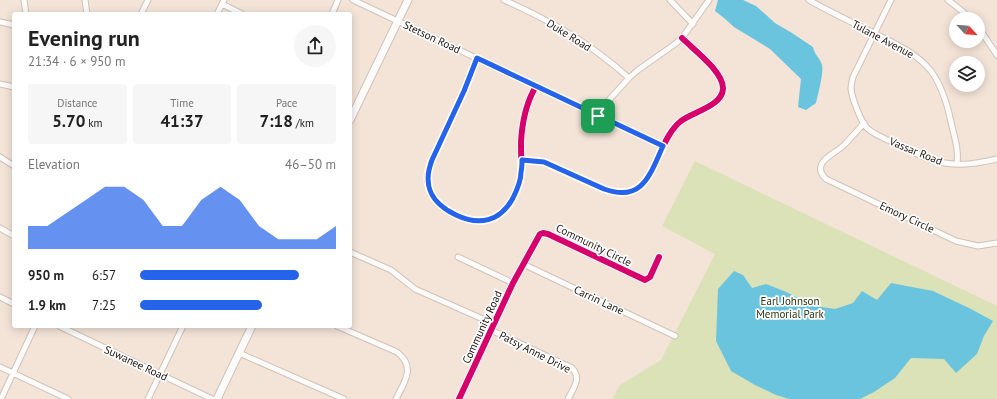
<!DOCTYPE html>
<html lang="en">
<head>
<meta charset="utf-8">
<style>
  :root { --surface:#fff; --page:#f6f6f6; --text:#222; --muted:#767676; --accent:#2563eb }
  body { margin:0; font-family:"PT Sans",sans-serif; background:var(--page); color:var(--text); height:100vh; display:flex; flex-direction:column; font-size:15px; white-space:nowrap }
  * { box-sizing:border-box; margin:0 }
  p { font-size:13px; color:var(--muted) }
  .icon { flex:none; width:22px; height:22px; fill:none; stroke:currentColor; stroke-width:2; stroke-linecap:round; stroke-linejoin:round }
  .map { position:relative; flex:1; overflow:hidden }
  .panel { position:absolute; left:12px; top:12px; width:340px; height:316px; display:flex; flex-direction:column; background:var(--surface); border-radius:4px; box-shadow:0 2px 10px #0003 }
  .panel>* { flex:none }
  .needle { width:26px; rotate:116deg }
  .controls { position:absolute; left:949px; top:12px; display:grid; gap:8px }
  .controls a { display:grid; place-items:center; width:36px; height:36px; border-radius:50%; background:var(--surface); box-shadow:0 2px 10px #0003; font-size:20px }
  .pin { position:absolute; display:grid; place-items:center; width:34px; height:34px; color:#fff; margin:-17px; border-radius:8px; box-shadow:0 2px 6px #0006 }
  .round { display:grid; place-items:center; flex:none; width:42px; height:42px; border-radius:21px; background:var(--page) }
  .summary { display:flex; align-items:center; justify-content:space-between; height:68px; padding:0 16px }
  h1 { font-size:22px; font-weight:600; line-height:30px }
  .metrics { display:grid; grid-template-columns:repeat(3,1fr); gap:6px; height:68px; padding:4px 16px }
  .metrics div { display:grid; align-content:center; border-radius:4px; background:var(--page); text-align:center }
  .metrics b { font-size:17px; font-weight:600 }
  .metrics small { font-size:11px; font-weight:400 }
  .metrics p { font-size:11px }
  .chart { height:112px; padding:8px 16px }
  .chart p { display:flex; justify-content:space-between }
  .chart svg { width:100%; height:72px; margin-top:4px; fill:var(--accent); opacity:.7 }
  ul { padding:0 16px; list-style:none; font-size:13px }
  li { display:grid; grid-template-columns:64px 48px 1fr; align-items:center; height:30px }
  li i { height:10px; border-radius:5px; background:var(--accent) }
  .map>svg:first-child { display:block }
  .green { fill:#dbe2b8 }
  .water { fill:#6bc4de }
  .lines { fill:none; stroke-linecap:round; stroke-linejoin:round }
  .minor-casing { stroke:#cfc2b9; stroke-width:7 }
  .major-casing { stroke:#cfc2b9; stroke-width:9 }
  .minor { stroke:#fdfbf9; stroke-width:5 }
  .major { stroke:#fdfbf9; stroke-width:7 }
  .cycleway-casing { stroke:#fff; stroke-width:8 }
  .cycleway { stroke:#d6006c; stroke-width:6 }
  .route-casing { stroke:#fff; stroke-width:8 }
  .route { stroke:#2563eb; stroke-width:5 }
  .labels { text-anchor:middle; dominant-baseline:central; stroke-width:3.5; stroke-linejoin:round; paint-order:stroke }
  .street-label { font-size:11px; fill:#20160f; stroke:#fff }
  .park-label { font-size:11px; fill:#29350f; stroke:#fff }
</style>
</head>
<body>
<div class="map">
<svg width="997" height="399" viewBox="0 0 997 399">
  <rect width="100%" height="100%" fill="#f4e4d8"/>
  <!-- green -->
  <path class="green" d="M695,161L997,306V399H612L620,385L661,360L715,254L662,226Z"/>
  <!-- water -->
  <path class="water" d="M718,0H743L756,6L775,23L792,33L813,47C814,54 820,58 822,65C824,72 818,94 816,103L806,110L798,107L801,79L770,49L734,27L724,18L715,11Z
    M734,271L743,275L752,288L766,284L784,291L815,306L835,309L853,303L862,291L877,300L891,283L933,291L971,309L993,321L984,336L977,354L956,373L944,359L911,358L895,378L874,392L860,399H789L776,395L755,385L731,371L716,341L718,289Z"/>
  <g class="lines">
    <!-- minor casing -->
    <g class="minor-casing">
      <path id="minor" d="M24,0L26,14
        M85,0L87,14
        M353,0L663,146
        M504,0C529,11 552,23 575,37C594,49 612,63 629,78
        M670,0L693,24
        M809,0C830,12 851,22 872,32C893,43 916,52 931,71C942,86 947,103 951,122C954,136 959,149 957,164
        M891,0L853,77C852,81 851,85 851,89C852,98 861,122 867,128C874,135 888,140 897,144C912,151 928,161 945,163C964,166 979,163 997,159
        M948,0L962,11L970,19
        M222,4L242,14
        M141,14L148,0
        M217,14L224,0
        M332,14L338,0
        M0,22L14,25
        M978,27L997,55
        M477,58L464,91L432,160C429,168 426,175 428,184C431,199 442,208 455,214C475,224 496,224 510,204C524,183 521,166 521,142C522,123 526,103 536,86
        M0,84L14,87
        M598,116L608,101L629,78L638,70L675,44L682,38L709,0
        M864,123C857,131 850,139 843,146C833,155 810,163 826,179L956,241L978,246L997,243
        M0,157L14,166
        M522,160L544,162L604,189C657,208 652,144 681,121C693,112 722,106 723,89C724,72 693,49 682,38
        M0,228L14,236
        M350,252L391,270L415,289L494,324
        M458,257L513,283
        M523,264L675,336
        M0,297L14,304
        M59,326L212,399
        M337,326L397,352C416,367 405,381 396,399
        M491,330L572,368C582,378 573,389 568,399
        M239,353L344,399
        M0,367L68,399
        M1,399L35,326
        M148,399L183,326
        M459,399L513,283L540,234L543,233L548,234L645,280L650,277L659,257"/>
    </g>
    <!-- major casing -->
    <g class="major-casing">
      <path id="major" d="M350,120L408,0
        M217,399L252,326"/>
    </g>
    <!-- minor -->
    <use href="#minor" class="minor"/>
    <!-- major -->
    <use href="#major" class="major"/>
    <!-- cycleway casing -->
    <g class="cycleway-casing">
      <path id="cycleway" d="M477,58L464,91L432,160C429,168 426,175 428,184C431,199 442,208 455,214C475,224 496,224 510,204C524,183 521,166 521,142C522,123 526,103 536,86
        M522,160L544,162L604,189C657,208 652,144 681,121C693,112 722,106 723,89C724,72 693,49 682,38
        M459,399L513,283L540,234L543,233L548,234L645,280L650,277L659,257"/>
    </g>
    <!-- cycleway -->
    <use href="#cycleway" class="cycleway"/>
  </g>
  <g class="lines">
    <!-- route casing -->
    <g class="route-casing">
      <path id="route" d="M477,58L663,146C650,174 643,203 604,189L544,162L522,160C522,164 522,168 521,172C521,181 517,190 513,198C500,222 479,226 456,215C431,203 422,186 432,160L464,91Z"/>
    </g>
    <!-- route -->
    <use href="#route" class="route"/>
  </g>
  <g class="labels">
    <!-- street labels -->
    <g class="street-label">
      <text transform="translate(569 35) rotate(32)">Duke Road</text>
      <text transform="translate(432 37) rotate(25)">Stetson Road</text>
      <text transform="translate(883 39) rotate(28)">Tulane Avenue</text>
      <text transform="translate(916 151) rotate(22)">Vassar Road</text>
      <text transform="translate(907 217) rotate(25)">Emory Circle</text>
      <text transform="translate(594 245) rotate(26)">Community Circle</text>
      <text transform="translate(599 300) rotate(25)">Carrin Lane</text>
      <text transform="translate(482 327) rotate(-65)">Community Road</text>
      <text transform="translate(535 352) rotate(27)">Patsy Anne Drive</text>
      <text transform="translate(136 363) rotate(25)">Suwanee Road</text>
    </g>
    <!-- park labels -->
    <g class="park-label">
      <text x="790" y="301">Earl Johnson<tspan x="790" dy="13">Memorial Park</tspan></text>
    </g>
  </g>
</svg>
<div class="controls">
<a><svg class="needle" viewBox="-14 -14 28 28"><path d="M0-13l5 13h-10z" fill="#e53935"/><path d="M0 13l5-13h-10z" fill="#767676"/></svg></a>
<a><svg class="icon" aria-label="layers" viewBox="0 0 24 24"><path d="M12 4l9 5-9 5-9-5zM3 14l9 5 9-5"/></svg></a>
</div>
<div class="pin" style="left:598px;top:116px;background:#1e9e55"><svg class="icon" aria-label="arrive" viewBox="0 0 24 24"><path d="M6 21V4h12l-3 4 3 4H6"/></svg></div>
<section class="panel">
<div class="summary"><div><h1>Evening run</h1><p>21:34 · 6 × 950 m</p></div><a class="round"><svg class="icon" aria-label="share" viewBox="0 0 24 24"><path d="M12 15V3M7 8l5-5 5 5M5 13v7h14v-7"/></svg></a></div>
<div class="metrics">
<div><p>Distance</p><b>5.70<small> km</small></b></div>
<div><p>Time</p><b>41:37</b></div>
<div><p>Pace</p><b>7:18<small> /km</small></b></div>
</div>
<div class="chart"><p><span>Elevation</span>46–50 m</p>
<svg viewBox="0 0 160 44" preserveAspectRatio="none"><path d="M0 44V30L10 30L20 22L30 14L40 6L50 6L60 14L70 30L80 30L90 14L100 6L110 14L120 30L130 38L140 38L150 38L160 30V44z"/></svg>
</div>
<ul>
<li><b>950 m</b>6:57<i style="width:81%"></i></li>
<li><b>1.9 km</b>7:25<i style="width:62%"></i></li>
</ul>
</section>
</div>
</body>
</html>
